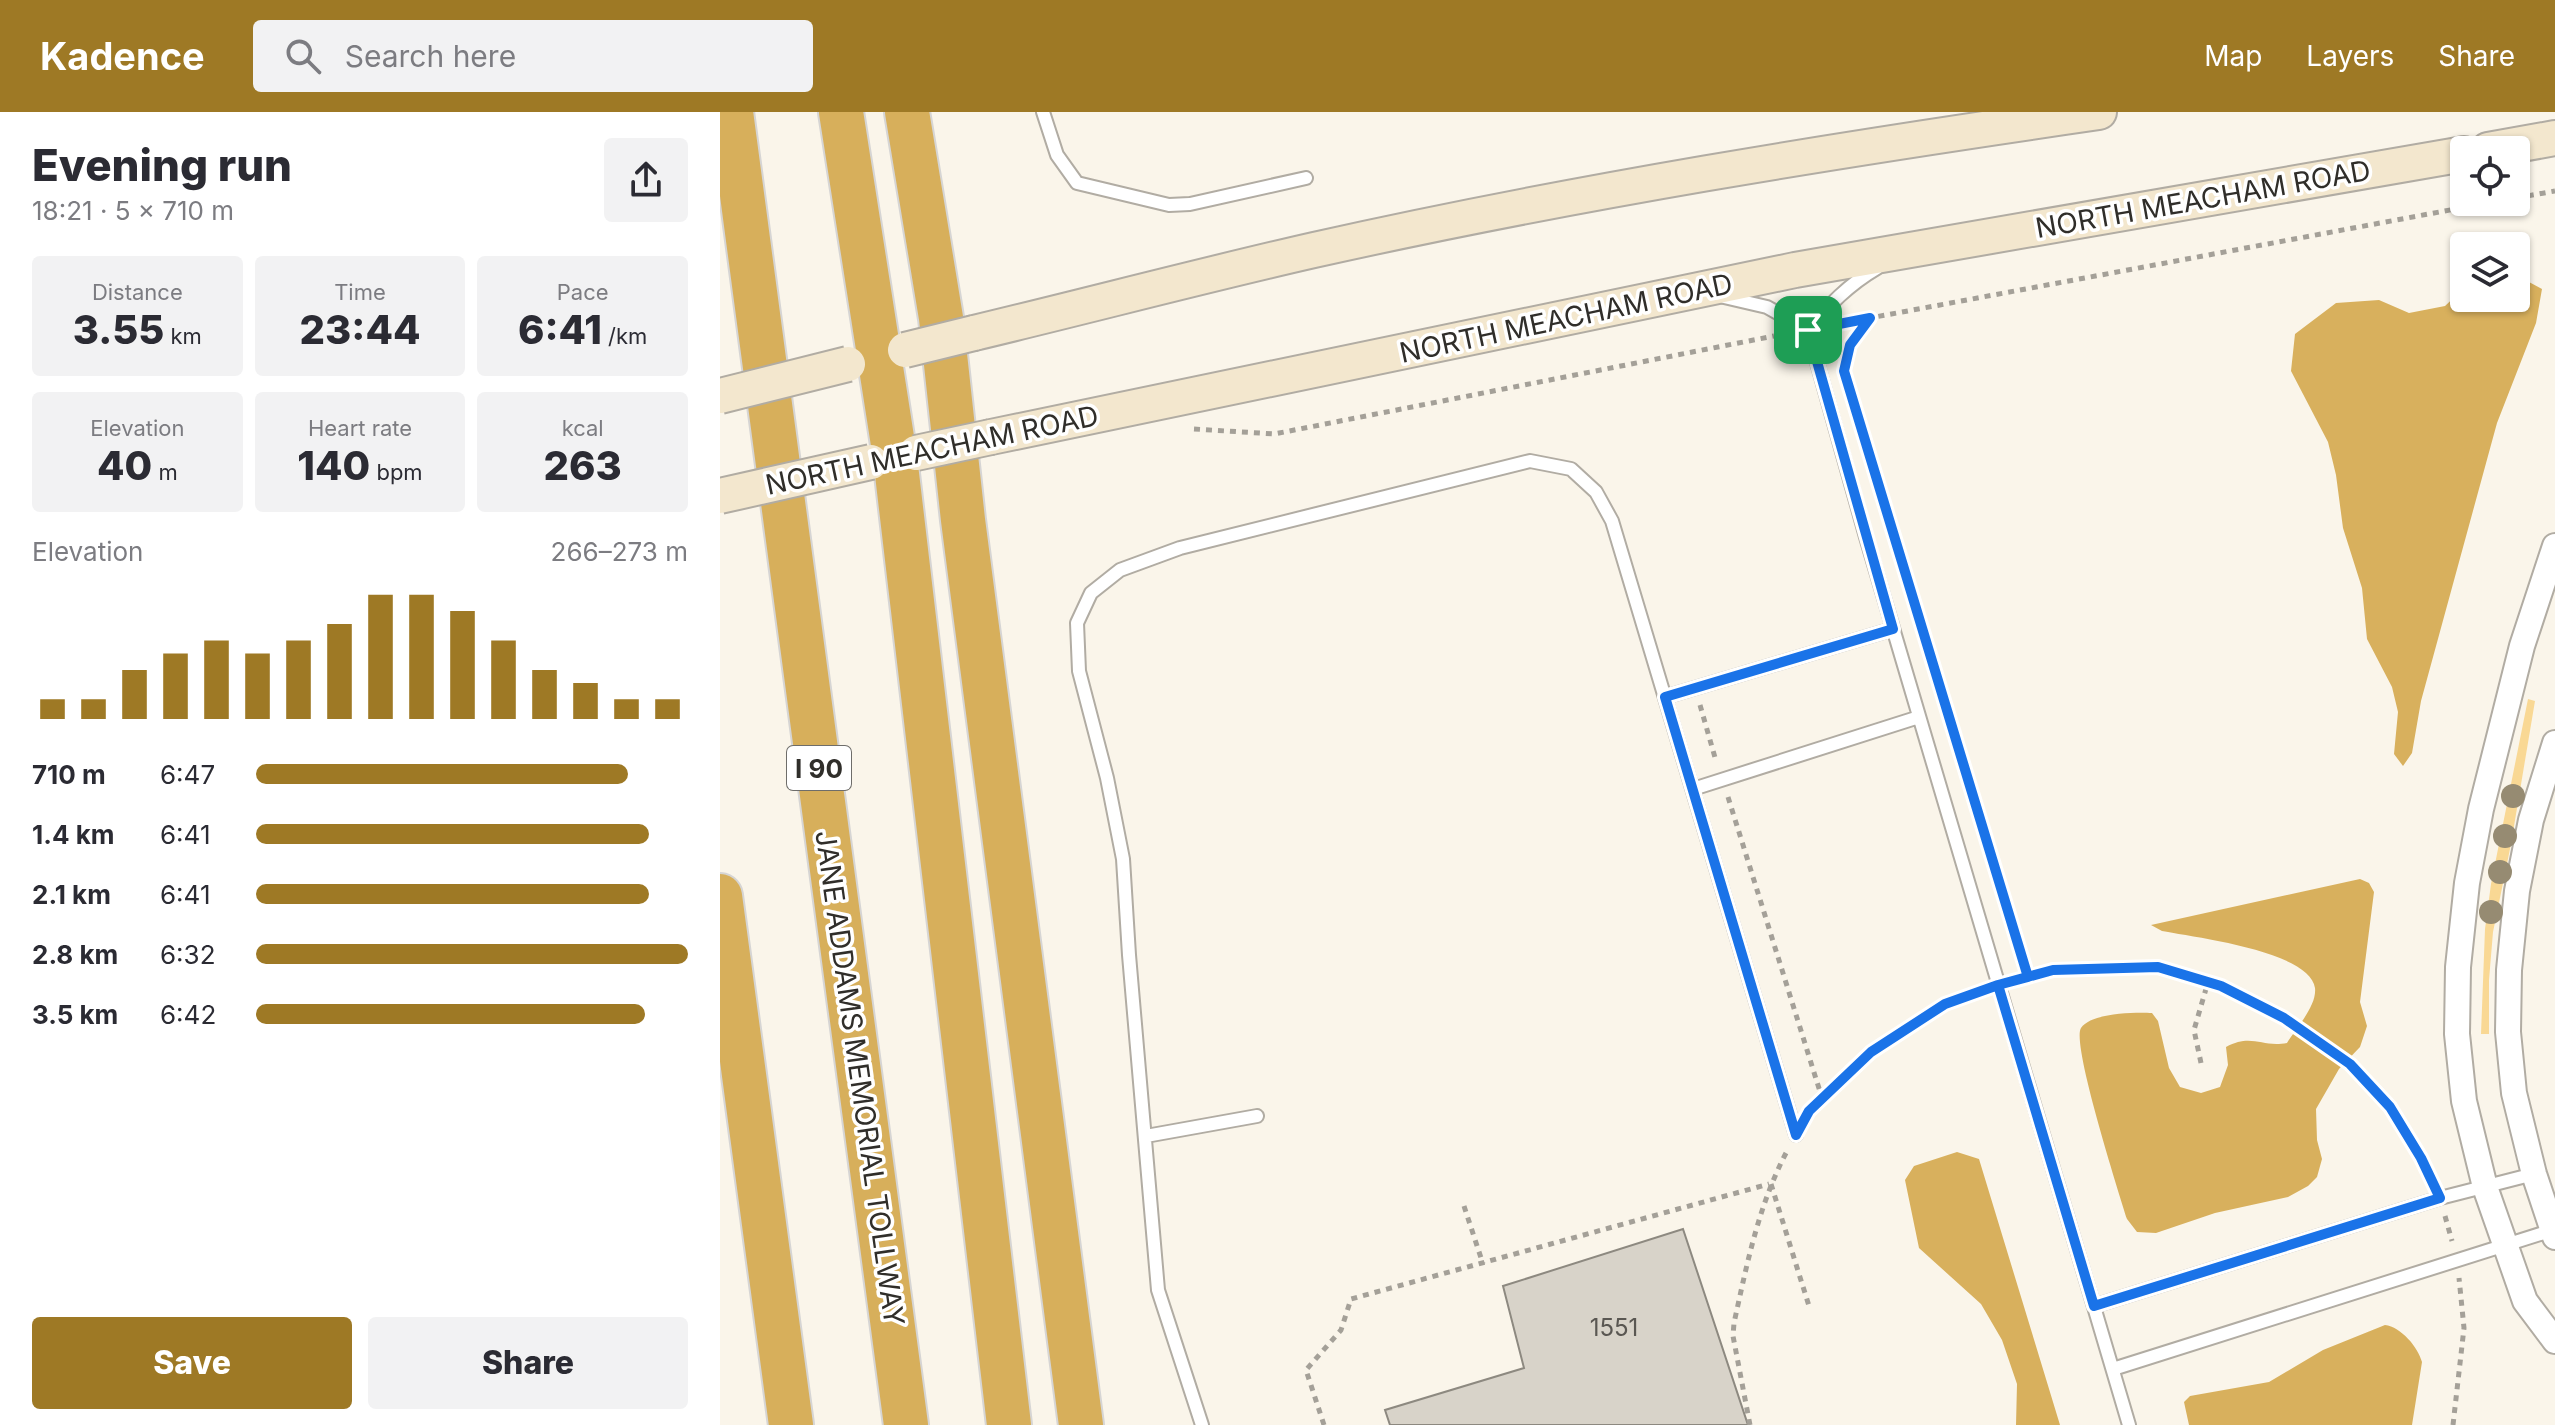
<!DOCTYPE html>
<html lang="en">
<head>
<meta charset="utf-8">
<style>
  :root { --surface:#fff; --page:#f2f2f3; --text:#2b2b33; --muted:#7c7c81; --accent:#9e7925 }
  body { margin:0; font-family:Inter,sans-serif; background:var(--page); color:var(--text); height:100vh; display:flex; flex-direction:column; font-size:30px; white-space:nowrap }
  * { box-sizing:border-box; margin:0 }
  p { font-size:26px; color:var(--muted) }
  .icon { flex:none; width:44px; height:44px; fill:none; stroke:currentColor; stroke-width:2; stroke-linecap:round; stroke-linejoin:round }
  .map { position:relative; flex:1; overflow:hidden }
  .side { display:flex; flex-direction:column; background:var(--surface); width:720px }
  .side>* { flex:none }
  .controls { position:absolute; left:1730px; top:24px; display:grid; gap:16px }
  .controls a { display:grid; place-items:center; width:80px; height:80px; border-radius:8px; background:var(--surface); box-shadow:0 2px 6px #0004; font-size:40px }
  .pin { position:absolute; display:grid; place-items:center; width:68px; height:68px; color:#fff; margin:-34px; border-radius:16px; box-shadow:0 4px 12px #0006 }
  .round { display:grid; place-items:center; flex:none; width:84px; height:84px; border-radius:8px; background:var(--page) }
  .overview { display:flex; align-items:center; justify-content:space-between; height:136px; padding:0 32px }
  h1 { font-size:44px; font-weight:800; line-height:60px }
  .figures { display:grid; grid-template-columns:repeat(3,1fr); gap:12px; height:136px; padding:8px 32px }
  .figures div { display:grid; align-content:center; border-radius:8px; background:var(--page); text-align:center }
  .figures b { font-size:40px; font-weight:800 }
  .figures small { font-size:22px; font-weight:400 }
  .figures p { font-size:22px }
  .chart { height:224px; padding:16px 32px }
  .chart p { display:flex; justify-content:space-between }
  .chart svg { width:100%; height:144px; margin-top:8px; stroke:var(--accent); stroke-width:6 }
  .cta { display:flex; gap:16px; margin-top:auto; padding:16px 32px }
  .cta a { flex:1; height:92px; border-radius:8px; background:var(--accent); color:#fff; font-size:32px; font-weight:800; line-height:92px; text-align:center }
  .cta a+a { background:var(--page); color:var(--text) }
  ul { padding:0 32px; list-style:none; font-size:26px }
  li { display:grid; grid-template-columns:128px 96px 1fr; align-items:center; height:60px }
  li i { height:20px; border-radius:10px; background:var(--accent) }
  header { display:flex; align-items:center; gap:48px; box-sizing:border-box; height:112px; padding:0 40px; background:var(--accent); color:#fff }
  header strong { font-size:38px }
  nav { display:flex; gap:44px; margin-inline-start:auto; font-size:28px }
  .search { width:560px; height:72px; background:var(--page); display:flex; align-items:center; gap:20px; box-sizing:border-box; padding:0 28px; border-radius:8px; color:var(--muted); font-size:30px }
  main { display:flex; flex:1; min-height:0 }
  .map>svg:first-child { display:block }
  .green { fill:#f9d894 }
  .water { fill:#d8b05d }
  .building { fill:#d8d3c9; stroke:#8d8980; stroke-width:2 }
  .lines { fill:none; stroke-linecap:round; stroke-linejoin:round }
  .lane-casing { stroke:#b1aca3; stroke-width:16 }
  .street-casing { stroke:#b1aca3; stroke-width:28 }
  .secondary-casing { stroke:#b1aca3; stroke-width:38 }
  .highway-casing { stroke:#d6d5d4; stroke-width:48 }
  .path { stroke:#a4a098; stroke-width:5; stroke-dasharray:6 6; stroke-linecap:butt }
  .lane { stroke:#fff; stroke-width:12 }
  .street { stroke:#fff; stroke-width:24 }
  .secondary { stroke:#f3e7ce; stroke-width:34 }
  .highway { stroke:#d7af5b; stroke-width:44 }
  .secondary-bridge-casing { stroke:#b1aca3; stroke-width:38; stroke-linecap:butt }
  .secondary-bridge { stroke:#f3e7ce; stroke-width:34 }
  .tree { fill:#968b72 }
  .route-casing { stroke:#fff; stroke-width:16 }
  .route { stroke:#1a73e8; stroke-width:10 }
  .labels { text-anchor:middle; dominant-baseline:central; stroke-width:7; stroke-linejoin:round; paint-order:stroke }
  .number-label { font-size:24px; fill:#5a5752 }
  .shield { fill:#fff; stroke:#6e6d6a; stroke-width:2 }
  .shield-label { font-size:26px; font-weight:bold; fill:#302e2a }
  .street-label { font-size:28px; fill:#302e2a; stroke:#fff }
</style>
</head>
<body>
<header>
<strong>Kadence</strong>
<div class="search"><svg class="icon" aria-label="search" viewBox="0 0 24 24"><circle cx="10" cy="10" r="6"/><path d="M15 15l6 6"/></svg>Search here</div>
<nav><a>Map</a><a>Layers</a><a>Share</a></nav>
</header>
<main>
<section class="side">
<div class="overview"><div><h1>Evening run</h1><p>18:21 · 5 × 710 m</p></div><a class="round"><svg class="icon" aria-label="share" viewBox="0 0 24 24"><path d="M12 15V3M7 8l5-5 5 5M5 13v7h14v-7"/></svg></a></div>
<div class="figures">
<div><p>Distance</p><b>3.55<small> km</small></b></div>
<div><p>Time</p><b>23:44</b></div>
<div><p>Pace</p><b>6:41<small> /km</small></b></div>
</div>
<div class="figures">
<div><p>Elevation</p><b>40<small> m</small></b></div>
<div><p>Heart rate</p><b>140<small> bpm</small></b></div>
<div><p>kcal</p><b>263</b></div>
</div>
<div class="chart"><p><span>Elevation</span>266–273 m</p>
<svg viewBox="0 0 160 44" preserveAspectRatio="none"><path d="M5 44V38M15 44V38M25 44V29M35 44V24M45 44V20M55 44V24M65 44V20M75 44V15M85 44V6M95 44V6M105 44V11M115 44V20M125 44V29M135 44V33M145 44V38M155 44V38"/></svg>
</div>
<ul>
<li><b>710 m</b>6:47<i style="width:86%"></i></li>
<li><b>1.4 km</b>6:41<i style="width:91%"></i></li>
<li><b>2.1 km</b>6:41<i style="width:91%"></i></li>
<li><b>2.8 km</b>6:32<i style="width:100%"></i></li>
<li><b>3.5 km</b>6:42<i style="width:90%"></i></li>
</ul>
<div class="cta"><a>Save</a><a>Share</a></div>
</section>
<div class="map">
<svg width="1835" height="1313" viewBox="0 0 1835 1313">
  <rect width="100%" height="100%" fill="#faf5ea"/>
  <!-- green -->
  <path class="green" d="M1808,587L1815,589L1791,732L1773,820L1769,868V922H1761L1765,817L1771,772Z"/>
  <!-- water -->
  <path class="water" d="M1796,163L1822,177L1816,211L1777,311L1701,589L1692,641L1683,654L1674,642L1678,600L1672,575L1647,527L1642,476L1623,416L1616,363L1608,330L1571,259L1575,222L1616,191L1659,188L1689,201L1725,194L1744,176V186H1796Z
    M1640,767L1649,771L1654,780L1640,890L1647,914L1640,935L1619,957L1596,997L1597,1028L1602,1047L1597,1065L1588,1074L1568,1085L1495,1101L1436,1121L1417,1120L1407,1107C1399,1081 1351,931 1361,916C1371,901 1414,900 1432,901L1438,909L1449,956L1460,975L1481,981L1500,975L1508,953L1506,935C1532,921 1542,936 1567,931C1576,916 1597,894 1595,876C1590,839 1473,825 1442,819L1431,813Z
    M1237,1040L1259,1047L1340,1313H1296L1297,1272L1282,1228L1261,1192L1199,1136L1185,1068L1194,1054Z
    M1665,1213C1681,1215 1698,1235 1702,1250L1692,1313H1469L1464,1290L1470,1284L1549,1270L1603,1238Z"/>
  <!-- building -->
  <path class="building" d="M963,1117L1028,1313H670L665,1298L804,1256L783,1174Z"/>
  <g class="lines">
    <!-- lane casing -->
    <g class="lane-casing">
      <path id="lane" d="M323,0L337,43L357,71L449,93L470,92L586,66
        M1004,185L1047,195L1088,218L1146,425L1409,1313
        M1088,218C1109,193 1128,173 1157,156
        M945,585L1173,517
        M973,677L1199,605
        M426,1024L537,1004
        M1374,1194L1720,1086L1814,1062
        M1393,1257L1833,1118
        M482,1313L438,1178L409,843L403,747L387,666L359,559L357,511L371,481L400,458L460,436L810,349L851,357L876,380L892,409L1076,1023"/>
    </g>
    <!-- street casing -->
    <g class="street-casing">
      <path id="street" d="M1835,434L1802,534L1761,697L1747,771L1738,855L1737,922L1744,989L1765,1075L1805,1189L1835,1229
        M1835,631L1811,708L1797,779L1789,858L1788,920L1794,981L1814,1062L1835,1125"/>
    </g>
    <!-- secondary casing -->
    <g class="secondary-casing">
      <path id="secondary" d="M1768,38L1835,26
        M254,221C367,194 480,164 594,138C853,80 1116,38 1379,0
        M271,325L1075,158L1744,42"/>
    </g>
    <!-- highway casing -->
    <g class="highway-casing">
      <path id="highway" d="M11,0L186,1313
        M121,0L175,345L289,1313
        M187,0L221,206L243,408L361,1313
        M0,784L71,1313"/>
    </g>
    <!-- path -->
    <path class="path" d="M1796,86L1835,79
      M1123,211L1773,90
      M1125,262L1130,233L1150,207
      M1128,271L1308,865
      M474,317L554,322L1054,224
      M980,593L996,649
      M1008,685L1102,986
      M1298,867L1333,858L1438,855L1501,874L1564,906L1630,952L1670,995L1712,1069
      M1481,951L1474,918L1488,870
      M1091,997L1151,940L1225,892L1261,879
      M1051,1072L1089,1194
      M744,1094L763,1152
      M1725,1104L1732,1129
      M604,1313L586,1258L621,1218L631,1187L1049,1072
      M1030,1313L1013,1224L1014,1211C1027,1152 1038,1095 1066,1041
      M1733,1313L1744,1216L1739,1166"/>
    <!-- lane -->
    <use href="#lane" class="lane"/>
    <!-- street -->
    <use href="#street" class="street"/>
    <!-- secondary -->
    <use href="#secondary" class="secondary"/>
    <!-- highway -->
    <use href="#highway" class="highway"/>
    <!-- secondary-bridge casing -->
    <g class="secondary-bridge-casing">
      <path id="secondary-bridge" d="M185,238L254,221
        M0,284L128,252
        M196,341L271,325
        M0,384L151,350"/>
    </g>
    <!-- secondary-bridge -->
    <use href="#secondary-bridge" class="secondary-bridge"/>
  </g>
  <!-- trees -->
  <g class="tree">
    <circle cx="1793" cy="684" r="12"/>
    <circle cx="1785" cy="724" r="12"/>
    <circle cx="1780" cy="760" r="12"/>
    <circle cx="1771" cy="800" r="12"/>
  </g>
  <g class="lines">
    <!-- route casing -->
    <g class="route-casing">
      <path id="route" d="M1088,218L1173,517L945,585L1076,1023L1089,999L1151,940L1225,892L1278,873L1333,858L1438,855L1501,874L1564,906L1630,952L1670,995L1701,1046L1720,1086L1374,1194L1278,873L1308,865L1124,259L1130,233L1150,206L1088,218"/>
    </g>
    <!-- route -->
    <use href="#route" class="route"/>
  </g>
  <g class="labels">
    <!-- number labels -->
    <g class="number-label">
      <text x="894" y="1215">1551</text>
    </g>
    <!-- shield labels -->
    <rect class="shield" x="67" y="634" width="64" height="44" rx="6"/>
    <g class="shield-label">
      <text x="99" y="656">I 90</text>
    </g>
    <!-- street labels -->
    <g class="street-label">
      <text transform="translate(1483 87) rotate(-10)">NORTH MEACHAM ROAD</text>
      <text transform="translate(846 206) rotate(-12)">NORTH MEACHAM ROAD</text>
      <text transform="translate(212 338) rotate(-12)">NORTH MEACHAM ROAD</text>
      <text transform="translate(140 966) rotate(82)">JANE ADDAMS MEMORIAL TOLLWAY</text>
    </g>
  </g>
</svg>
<div class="controls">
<a><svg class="icon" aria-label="locate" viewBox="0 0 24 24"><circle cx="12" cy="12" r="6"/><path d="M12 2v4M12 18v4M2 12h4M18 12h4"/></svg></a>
<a><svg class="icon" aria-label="layers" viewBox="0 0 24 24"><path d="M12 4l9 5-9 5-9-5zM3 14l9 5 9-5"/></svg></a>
</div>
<div class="pin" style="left:1088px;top:218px;background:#1e9e55"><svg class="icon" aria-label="arrive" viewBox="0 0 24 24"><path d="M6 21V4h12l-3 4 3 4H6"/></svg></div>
</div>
</main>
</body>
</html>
